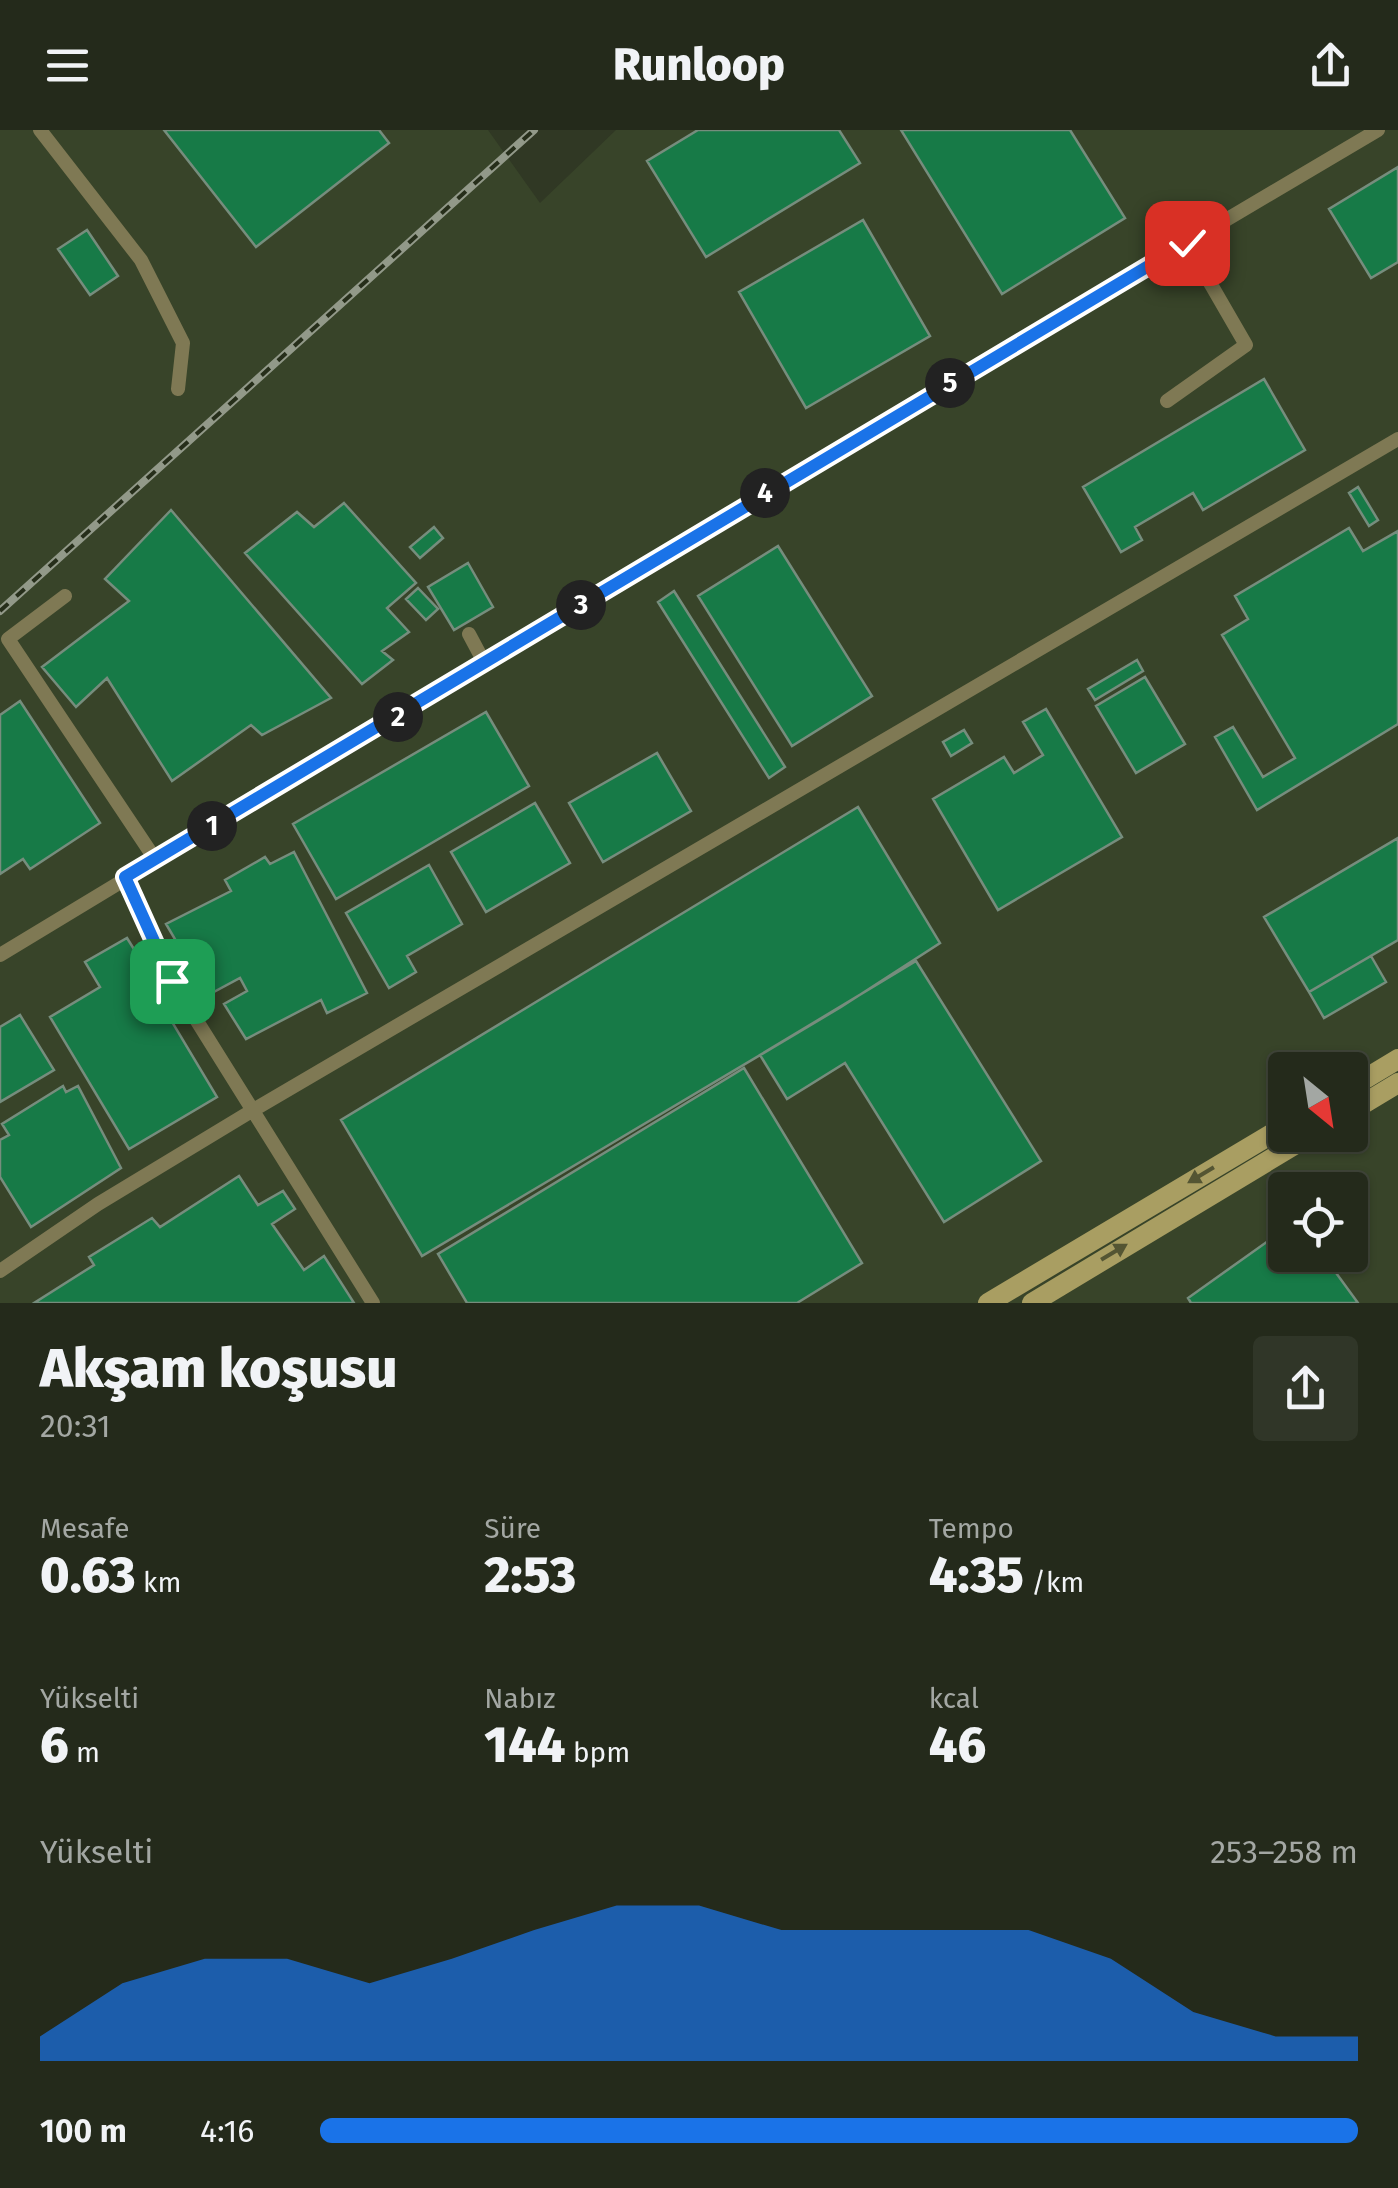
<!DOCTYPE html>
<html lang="tr">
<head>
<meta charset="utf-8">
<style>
  :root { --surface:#242a1b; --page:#303628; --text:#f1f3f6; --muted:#a3a7a3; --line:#41463a; --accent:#1a73e8 }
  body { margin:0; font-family:"Fira Sans",sans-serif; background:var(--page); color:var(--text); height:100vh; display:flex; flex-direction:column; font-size:38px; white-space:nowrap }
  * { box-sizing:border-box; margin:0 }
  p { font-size:32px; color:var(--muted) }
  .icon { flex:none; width:55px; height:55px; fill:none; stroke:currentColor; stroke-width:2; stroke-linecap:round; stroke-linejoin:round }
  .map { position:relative; height:1173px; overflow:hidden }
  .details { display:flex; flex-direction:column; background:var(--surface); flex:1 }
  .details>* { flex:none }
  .needle { width:65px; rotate:150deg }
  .tools { position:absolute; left:1268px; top:922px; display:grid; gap:20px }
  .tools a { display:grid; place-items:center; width:100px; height:100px; border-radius:10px; background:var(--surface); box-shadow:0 2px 8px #0004,0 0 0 2px var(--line); font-size:50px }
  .pin { position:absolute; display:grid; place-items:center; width:85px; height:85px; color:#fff; margin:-42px; border-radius:20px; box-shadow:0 5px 15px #0006 }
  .km { position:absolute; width:50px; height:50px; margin:-25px; border-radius:50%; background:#222; color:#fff; font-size:28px; line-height:50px; text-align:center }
  .round { display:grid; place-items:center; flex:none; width:105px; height:105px; border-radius:10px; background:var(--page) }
  .overview { display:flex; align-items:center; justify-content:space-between; height:170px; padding:0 40px }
  h1 { font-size:55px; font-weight:800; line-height:75px }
  .figures { display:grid; grid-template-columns:repeat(3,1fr); gap:15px; height:170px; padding:10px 40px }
  .figures div { display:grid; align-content:center }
  .figures b { font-size:50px; font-weight:800 }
  .figures small { font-size:28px; font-weight:400 }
  .figures p { font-size:28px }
  .chart { height:280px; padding:20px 40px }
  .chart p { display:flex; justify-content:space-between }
  .chart svg { width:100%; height:180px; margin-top:10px; fill:var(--accent); opacity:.7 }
  ul { padding:0 40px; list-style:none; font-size:32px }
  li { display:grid; grid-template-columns:160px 120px 1fr; align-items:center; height:75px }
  li i { height:25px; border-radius:12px; background:var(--accent) }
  header { display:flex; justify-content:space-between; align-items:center; height:130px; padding:0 40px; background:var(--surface); font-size:45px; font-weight:800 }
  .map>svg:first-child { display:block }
  .built { fill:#384429; fill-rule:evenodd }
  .building { fill:#177a47; stroke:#768d7d; stroke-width:2.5 }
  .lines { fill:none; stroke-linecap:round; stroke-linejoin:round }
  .minor { stroke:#7f7954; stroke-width:14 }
  .secondary { stroke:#a99e62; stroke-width:20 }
  .rail-casing { stroke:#929989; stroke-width:8 }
  .rail { stroke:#262e1a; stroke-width:4; stroke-dasharray:11; stroke-linecap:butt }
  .oneway { fill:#545533 }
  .route-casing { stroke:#fff; stroke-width:20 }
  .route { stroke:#1a73e8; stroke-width:12 }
</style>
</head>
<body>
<header><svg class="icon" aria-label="menu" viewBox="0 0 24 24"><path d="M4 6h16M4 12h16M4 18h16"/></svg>Runloop<svg class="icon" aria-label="share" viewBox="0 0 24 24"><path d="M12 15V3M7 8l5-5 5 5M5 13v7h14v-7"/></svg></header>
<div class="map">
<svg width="1398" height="1173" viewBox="0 0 1398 1173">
  <rect width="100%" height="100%" fill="#303824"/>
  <!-- built -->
  <path class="built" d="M0,0H488L540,73L616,0H1398V1173H0ZM1285,940H1350V1005H1285ZM1285,1060H1350V1125H1285Z"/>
  <!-- building -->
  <path class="building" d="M164,0H379L389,13L256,117Z
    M698,0H839L860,33L706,127L647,31Z
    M901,0H1070L1125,88L1002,164Z
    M1398,37V132L1371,148L1329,79Z
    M863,90L930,206L806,278L739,162Z
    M87,100L118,146L90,165L58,119Z
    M1264,249L1305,320L1203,380L1193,363L1135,397L1142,410L1121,422L1083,357Z
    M1358,357L1378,390L1369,396L1349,363Z
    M344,373L416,453L387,478L409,502L382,521L393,530L362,554L245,423L297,382L314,397Z
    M171,380L331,568L262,605L251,595L172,651L107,548L76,577L42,537L129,471L105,449Z
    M434,397L443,408L420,428L410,417Z
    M1349,398L1363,421L1398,401V594L1257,680L1215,607L1233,597L1263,647L1295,628L1222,505L1248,489L1235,466Z
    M778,416L872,566L792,616L698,466Z
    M468,433L493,477L454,500L428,457Z
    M418,458L438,479L426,490L406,469Z
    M674,461L785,637L769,648L658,472Z
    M1137,530L1143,541L1095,570L1088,559Z
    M1145,547L1185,614L1136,643L1096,576Z
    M20,571L100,693L30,739L23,729L0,744V585Z
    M1046,579L1122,707L998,780L933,669L1004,627L1014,643L1043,625L1023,592Z
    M486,582L529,656L336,769L293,694Z
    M964,600L972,613L951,626L943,612Z
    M657,623L691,681L603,732L569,673Z
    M535,673L570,733L486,782L451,722Z
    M858,677L940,813L841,877L422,1126L341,990Z
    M1398,708V810L1309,862L1264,787Z
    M294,722L367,863L327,883L321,870L246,909L224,874L247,861L240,848L208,865L166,794L231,761L225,750L265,727L270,734Z
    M429,735L462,794L407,826L416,842L389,858L346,783Z
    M127,808L142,832L138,835L217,967L129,1019L50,887L100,857L85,832Z
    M1371,826L1386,852L1324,888L1309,862Z
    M916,831L1041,1031L944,1092L845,933L787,969L760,925Z
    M20,885L54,940L0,972V897Z
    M744,938L862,1133L797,1173H467L438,1124Z
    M63,956L66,962L78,956L121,1038L31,1097L0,1047V1010L9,1005L2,994Z
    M239,1046L258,1075L283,1061L295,1079L272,1094L304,1140L324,1126L354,1173H34L94,1135L89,1127L152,1088L160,1097Z
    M1285,1099V1125H1323L1358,1173H1191L1188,1168Z"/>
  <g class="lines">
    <!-- minor -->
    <path class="minor" d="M40,0L141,130L183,213L178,259
      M1167,271L1246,215L1187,113
      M65,466L8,509L155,729
      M469,504L485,534
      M125,747L172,851L373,1173
      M0,825L714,393L1378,0
      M0,1141L98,1074L255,979L1398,309"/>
    <!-- secondary -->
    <path class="secondary" d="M1350,958L1398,929
      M1350,982L1398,953
      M988,1173L1285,996
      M1032,1173L1311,1005"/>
    <!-- rail casing -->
    <g class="rail-casing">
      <path id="rail" d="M0,481L534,0"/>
    </g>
    <!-- rail -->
    <use href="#rail" class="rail"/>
  </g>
  <!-- one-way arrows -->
  <defs><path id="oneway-solid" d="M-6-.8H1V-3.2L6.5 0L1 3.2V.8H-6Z" transform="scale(2.5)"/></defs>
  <g class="oneway">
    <use href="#oneway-solid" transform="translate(1201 1045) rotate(149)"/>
    <use href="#oneway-solid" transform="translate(1114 1122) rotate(-31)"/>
  </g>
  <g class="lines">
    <!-- route casing -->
    <g class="route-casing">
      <path id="route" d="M172,851L125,747L1187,113"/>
    </g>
    <!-- route -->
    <use href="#route" class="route"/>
  </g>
</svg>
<div class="tools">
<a><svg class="needle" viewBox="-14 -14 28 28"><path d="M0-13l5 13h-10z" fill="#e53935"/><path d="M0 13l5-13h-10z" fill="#a3a7a3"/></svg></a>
<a><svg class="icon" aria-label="locate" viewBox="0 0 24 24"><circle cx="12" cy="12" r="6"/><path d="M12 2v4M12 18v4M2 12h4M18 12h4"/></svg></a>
</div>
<div class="pin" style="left:172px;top:851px;background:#1e9e55"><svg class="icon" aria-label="arrive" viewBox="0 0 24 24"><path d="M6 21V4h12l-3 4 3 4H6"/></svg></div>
<div class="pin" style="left:1187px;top:113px;background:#d93025"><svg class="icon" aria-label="check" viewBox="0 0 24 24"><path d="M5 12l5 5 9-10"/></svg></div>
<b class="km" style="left:212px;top:696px">1</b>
<b class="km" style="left:398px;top:587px">2</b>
<b class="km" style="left:581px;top:475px">3</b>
<b class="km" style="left:765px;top:363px">4</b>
<b class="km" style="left:950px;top:253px">5</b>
</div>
<section class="details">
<div class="overview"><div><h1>Akşam koşusu</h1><p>20:31</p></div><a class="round"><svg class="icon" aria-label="share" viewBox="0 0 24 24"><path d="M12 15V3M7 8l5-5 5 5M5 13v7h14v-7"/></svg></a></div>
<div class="figures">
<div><p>Mesafe</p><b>0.63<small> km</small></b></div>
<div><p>Süre</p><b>2:53</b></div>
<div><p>Tempo</p><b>4:35<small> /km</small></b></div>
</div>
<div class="figures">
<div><p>Yükselti</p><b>6<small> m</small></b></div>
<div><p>Nabız</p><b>144<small> bpm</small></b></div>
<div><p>kcal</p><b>46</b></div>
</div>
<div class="chart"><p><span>Yükselti</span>253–258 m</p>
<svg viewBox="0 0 160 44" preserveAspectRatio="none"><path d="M0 44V38L10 25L20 19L30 19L40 25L50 19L60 12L70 6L80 6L90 12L100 12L110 12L120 12L130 19L140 32L150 38L160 38V44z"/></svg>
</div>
<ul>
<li><b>100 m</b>4:16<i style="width:100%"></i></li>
</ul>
</section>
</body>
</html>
